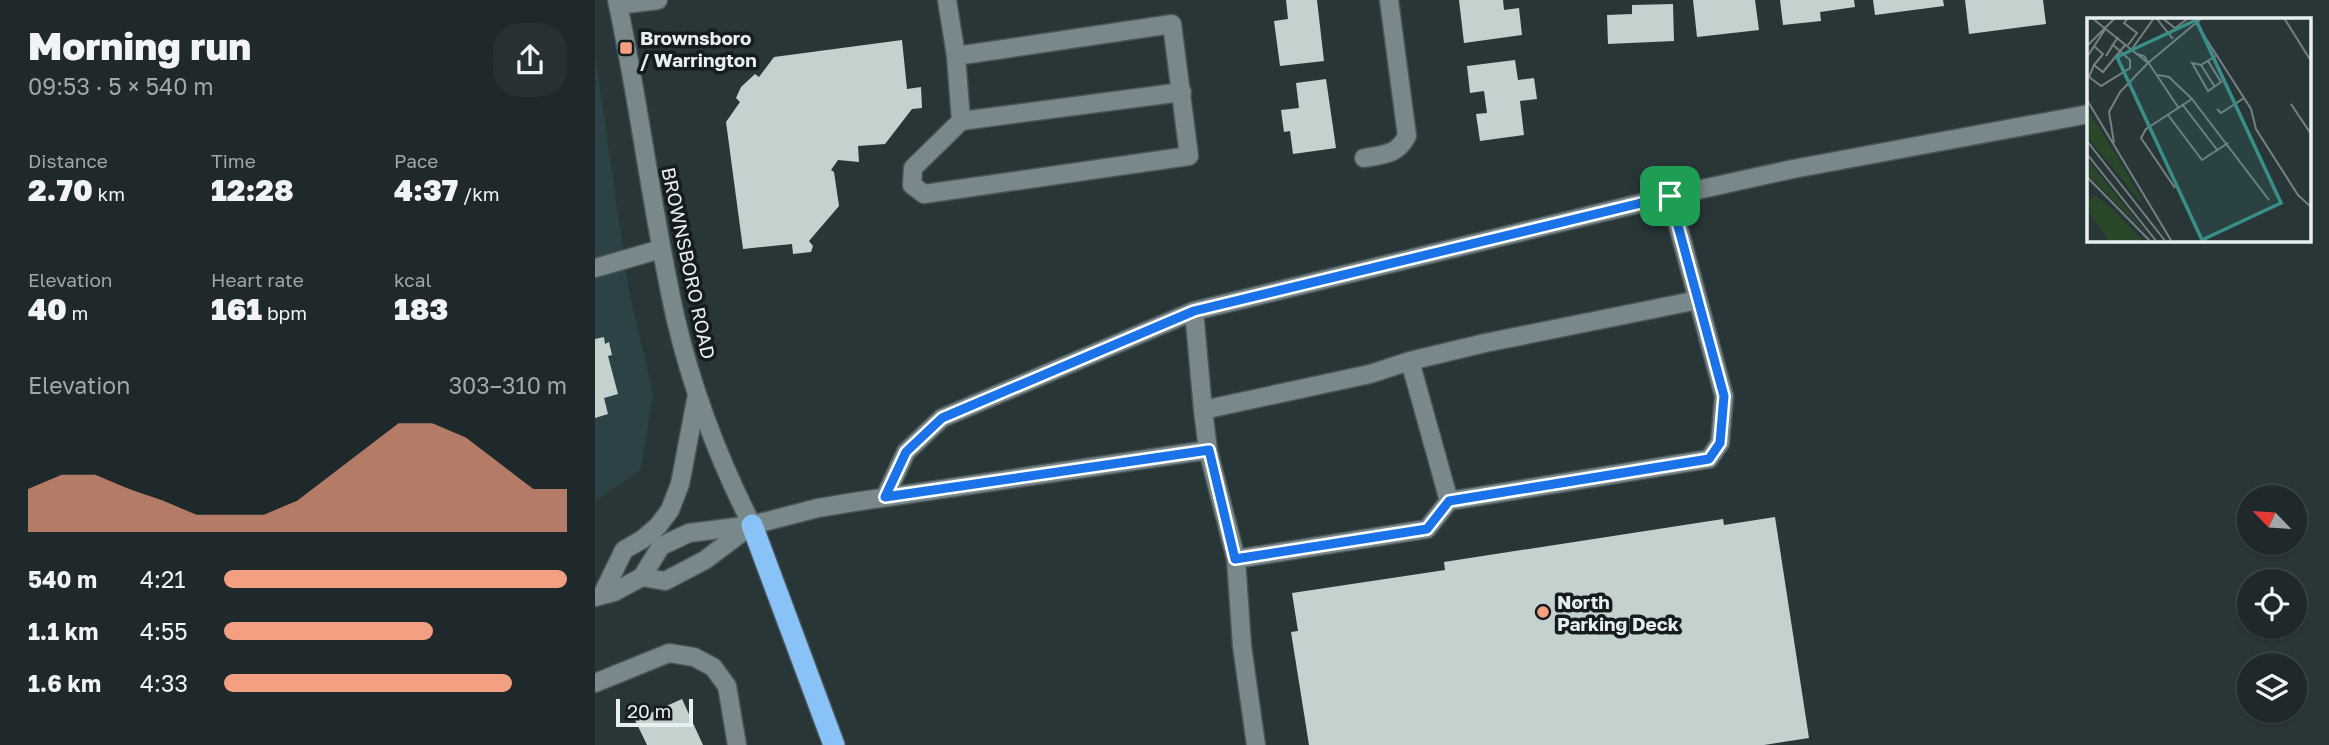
<!DOCTYPE html>
<html lang="en">
<head>
<meta charset="utf-8">
<style>
  :root { --surface:#1f282a; --page:#273032; --text:#f1f3f6; --muted:#a1a6a8; --line:#3c4447; --accent:#f39f82 }
  body { margin:0; font-family:"Golos Text",sans-serif; background:var(--page); color:var(--text); height:100vh; display:flex; flex-direction:column; font-size:26px; white-space:nowrap }
  * { box-sizing:border-box; margin:0 }
  p { font-size:23px; color:var(--muted) }
  .icon { flex:none; width:38px; height:38px; fill:none; stroke:currentColor; stroke-width:2; stroke-linecap:round; stroke-linejoin:round }
  .map { position:relative; flex:1; overflow:hidden }
  .panel { display:flex; flex-direction:column; background:var(--surface); width:595px }
  .panel>* { flex:none }
  .needle { width:46px; rotate:295deg }
  .buttons { position:absolute; left:1642px; top:485px; display:grid; gap:14px }
  .buttons a { display:grid; place-items:center; width:70px; height:70px; border-radius:50%; background:var(--surface); box-shadow:0 2px 5px #0004,0 0 0 2px var(--line); font-size:35px }
  .scale { position:absolute; left:21px; bottom:18px; width:77px; box-sizing:border-box; padding-left:7px; border:4px solid #e8eff1; border-top:0; font-size:19px; line-height:24px; white-space:nowrap; color:#e8eff1; -webkit-text-stroke:5px #161c1d; paint-order:stroke }
  .pin { position:absolute; display:grid; place-items:center; width:60px; height:60px; color:#fff; margin:-30px; border-radius:14px; box-shadow:0 4px 10px #0006 }
  .round { display:grid; place-items:center; flex:none; width:74px; height:74px; border-radius:28px; background:var(--page) }
  .summary { display:flex; align-items:center; justify-content:space-between; height:119px; padding:0 28px }
  h1 { font-size:38px; font-weight:800; line-height:52px }
  .figures { display:grid; grid-template-columns:repeat(3,1fr); gap:10px; height:119px; padding:7px 28px }
  .figures div { display:grid; align-content:center }
  .figures b { font-size:30px; font-weight:800 }
  .figures small { font-size:19px; font-weight:400 }
  .figures p { font-size:19px }
  .chart { height:196px; padding:14px 28px }
  .chart p { display:flex; justify-content:space-between }
  .chart svg { width:100%; height:126px; margin-top:7px; fill:var(--accent); opacity:.7 }
  ul { padding:0 28px; list-style:none; font-size:23px }
  li { display:grid; grid-template-columns:112px 84px 1fr; align-items:center; height:52px }
  li i { height:18px; border-radius:9px; background:var(--accent) }
  main { display:flex; flex:1; min-height:0 }
  .map>svg:first-child { display:block }
  .built { fill:#2d4246 }
  .building { fill:#c3d2ce }
  .lines { fill:none; stroke-linecap:round; stroke-linejoin:round }
  .minor-casing { stroke:#495456; stroke-width:21 }
  .highway-casing { stroke:#495456; stroke-width:24 }
  .minor { stroke:#79888b; stroke-width:18 }
  .highway { stroke:#88c2f6; stroke-width:21 }
  .route-casing { stroke:#fff; stroke-width:14 }
  .route { stroke:#1a73e8; stroke-width:9 }
  .poi-dot { fill:#f39f82; stroke:#161c1d; stroke-width:2.5 }
  .labels { text-anchor:middle; dominant-baseline:central; stroke-width:7; stroke-linejoin:round; paint-order:stroke }
  .poi-label { font-size:19px; font-weight:bold; fill:#e8eff1; stroke:#161c1d; text-anchor:start }
  .street-label { font-size:19px; fill:#e8eff1; stroke:#161c1d }
  .inset-road { fill:none; stroke:#758082; stroke-width:2 }
  .view { fill:#3a8e88; fill-opacity:0.15; stroke:#3a8e88; stroke-width:3.5 }
  .inset-edge { fill:none; stroke:#e8eff1; stroke-width:3.5 }
</style>
</head>
<body>
<main>
<section class="panel">
<div class="summary"><div><h1>Morning run</h1><p>09:53 · 5 × 540 m</p></div><a class="round"><svg class="icon" aria-label="share" viewBox="0 0 24 24"><path d="M12 15V3M7 8l5-5 5 5M5 13v7h14v-7"/></svg></a></div>
<div class="figures">
<div><p>Distance</p><b>2.70<small> km</small></b></div>
<div><p>Time</p><b>12:28</b></div>
<div><p>Pace</p><b>4:37<small> /km</small></b></div>
</div>
<div class="figures">
<div><p>Elevation</p><b>40<small> m</small></b></div>
<div><p>Heart rate</p><b>161<small> bpm</small></b></div>
<div><p>kcal</p><b>183</b></div>
</div>
<div class="chart"><p><span>Elevation</span>303–310 m</p>
<svg viewBox="0 0 160 44" preserveAspectRatio="none"><path d="M0 44V29L10 24L20 24L30 29L40 33L50 38L60 38L70 38L80 33L90 24L100 15L110 6L120 6L130 11L140 20L150 29L160 29V44z"/></svg>
</div>
<ul>
<li><b>540 m</b>4:21<i style="width:100%"></i></li>
<li><b>1.1 km</b>4:55<i style="width:61%"></i></li>
<li><b>1.6 km</b>4:33<i style="width:84%"></i></li>
</ul>
</section>
<div class="map">
<svg width="1734" height="745" viewBox="0 0 1734 745">
  <rect width="100%" height="100%" fill="#293638"/>
  <!-- built -->
  <path class="built" d="M0,53L34,291L58,393L46,470L0,501Z"/>
  <!-- building -->
  <path class="building" d="M691,0H722L729,61L685,66L679,21L693,19Z
    M864,0H908L909,10L924,8L927,35L869,43Z
    M1098,0H1160L1164,30L1102,37Z
    M1185,0H1259L1260,7L1225,12L1226,21L1188,25Z
    M1278,0H1348L1349,6L1280,15Z
    M1370,0H1448L1451,24L1374,34Z
    M1078,4L1079,41L1013,44L1012,15L1037,14V5Z
    M307,40L312,89L326,87L327,108L317,109L290,144L263,146L264,162L243,160L236,170L239,172L244,206L214,241L218,246L216,252L198,254L197,244L148,249L131,122L145,102L141,98L146,87L160,74L164,77L179,57Z
    M920,60L923,80L939,78L942,99L925,101L929,135L885,141L881,114L892,113L889,91L875,93L872,66Z
    M731,79L741,148L698,154L695,131L689,132L686,110L704,108L701,83Z
    M9,337L10,344L14,342L17,355L13,356L23,394L9,398L13,414L0,418V339Z
    M1180,517L1214,738L1169,745H714L696,632L703,631L697,593L850,570L849,562L1128,519L1129,525Z
    M87,699L108,745H52L40,720Z"/>
  <g class="lines">
    <!-- minor casing -->
    <g class="minor-casing">
      <path id="minor" d="M22,0C45,106 57,214 81,320C98,392 124,460 157,525
        M352,0L361,56L366,121L318,168L317,185L329,194L594,156L577,24L361,56
        M23,5L63,0
        M366,121L587,92
        M769,158C789,154 801,156 812,136L794,0
        M0,268L66,249
        M815,361L854,501
        M608,410L775,374L815,361L890,343L1103,300
        M290,497L311,452L347,418L599,311
        M641,559L832,529L854,501L1114,459L1125,443L1129,396L1075,196
        M47,577L70,581L110,560L154,527
        M7,595L29,550L48,539L63,526L75,510L85,484L102,395
        M0,597L19,592L47,577L66,546L94,533L157,525L223,508L259,502L613,450
        M0,683L74,653L99,657L118,667L132,686L142,745
        M661,745L647,646L641,559L613,450L608,410L599,311L1075,196L1198,169L1494,114"/>
    </g>
    <!-- highway casing -->
    <g class="highway-casing">
      <path id="highway" d="M157,525L239,745"/>
    </g>
    <!-- minor -->
    <use href="#minor" class="minor"/>
    <!-- highway -->
    <use href="#highway" class="highway"/>
  </g>
  <g class="lines">
    <!-- route casing -->
    <g class="route-casing">
      <path id="route" d="M1075,196L1129,396L1125,443L1114,459L854,501L832,529L640,559L614,450L290,497L311,452L347,418L599,311Z"/>
    </g>
    <!-- route -->
    <use href="#route" class="route"/>
  </g>
  <!-- markers -->
  <g class="poi-dot">
    <rect x="24" y="41" width="14" height="14" rx="3.5"/>
    <circle cx="948" cy="612" r="7"/>
  </g>
  <g class="labels">
    <!-- poi labels -->
    <g class="poi-label">
      <text x="45" y="37">Brownsboro<tspan x="45" dy="22">/ Warrington</tspan></text>
      <text x="962" y="601">North<tspan x="962" dy="22">Parking Deck</tspan></text>
    </g>
    <!-- street labels -->
    <g class="street-label">
      <text transform="translate(94 263) rotate(78)">BROWNSBORO ROAD</text>
    </g>
  </g>
  <!-- overview -->
  <g transform="translate(1492 18)">
    <rect width="224" height="224" fill="#293638"/>
    <path d="M0,91L37,150L58,189L0,118ZM0,141L60,216L0,156ZM9,178L27,193L57,224H23L0,192V183Z" fill="#2a4729"/>
    <path class="inset-road" d="M5,0L61,45M75,0L88,10L102,0M197,0L224,43M70,1L86,21M109,5L164,91L169,111L211,177L224,189M41,27L50,15L37,5L41,0M0,28L28,0M8,29L16,36L7,47L16,54L39,26M45,31L67,0M50,36L57,38L91,89M19,38L31,19M0,39L19,10M121,43L134,64L121,73L105,45L114,47L130,37M61,45L115,0M7,47L2,59L14,68L43,50V42L25,26M114,47L128,69M71,57L82,59L105,81M0,82L85,224M95,86L131,133M204,86L224,116M130,91L134,95L157,80M81,97L115,142L141,125M0,123L79,224M27,125L22,94L33,74L61,45M0,136L70,224M0,159L64,224M88,170L54,120L59,111L105,81L182,182"/>
    <path class="view" d="M109,2L194,185L115,222L30,39Z"/>
    <rect width="224" height="224" class="inset-edge"/>
  </g>
</svg>
<div class="buttons">
<a><svg class="needle" viewBox="-14 -14 28 28"><path d="M0-13l5 13h-10z" fill="#e53935"/><path d="M0 13l5-13h-10z" fill="#a1a6a8"/></svg></a>
<a><svg class="icon" aria-label="locate" viewBox="0 0 24 24"><circle cx="12" cy="12" r="6"/><path d="M12 2v4M12 18v4M2 12h4M18 12h4"/></svg></a>
<a><svg class="icon" aria-label="layers" viewBox="0 0 24 24"><path d="M12 4l9 5-9 5-9-5zM3 14l9 5 9-5"/></svg></a>
</div>
<div class="scale">20 m</div>
<div class="pin" style="left:1075px;top:196px;background:#1e9e55"><svg class="icon" aria-label="arrive" viewBox="0 0 24 24"><path d="M6 21V4h12l-3 4 3 4H6"/></svg></div>
</div>
</main>
</body>
</html>
